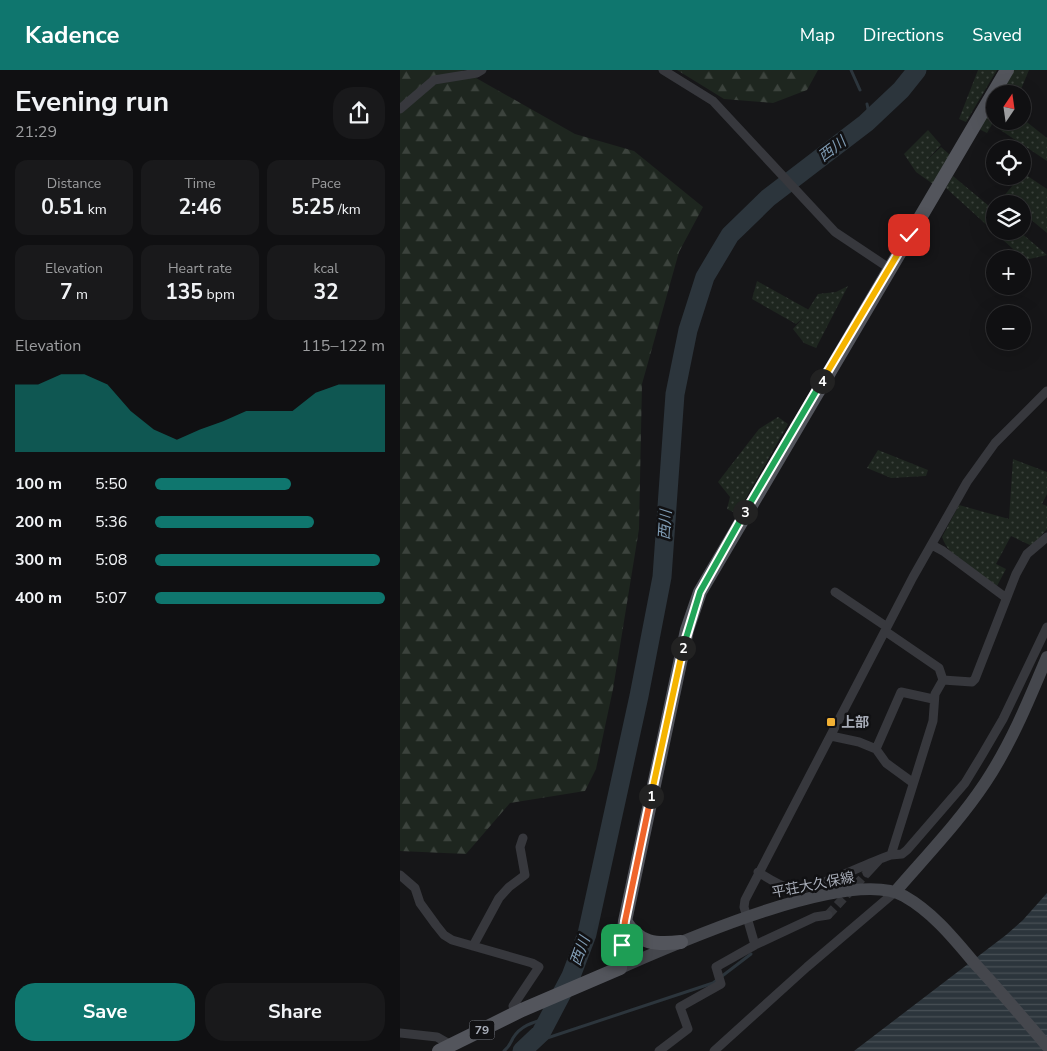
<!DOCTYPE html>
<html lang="en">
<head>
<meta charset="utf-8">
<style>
  :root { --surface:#101012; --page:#19191b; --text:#f1f3f6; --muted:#9c9d9f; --line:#303032; --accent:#0f766e }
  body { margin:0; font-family:"Nunito Sans","Noto Sans JP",sans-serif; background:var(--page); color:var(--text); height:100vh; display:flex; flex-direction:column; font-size:19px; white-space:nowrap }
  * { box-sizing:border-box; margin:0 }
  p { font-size:16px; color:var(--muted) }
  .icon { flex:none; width:28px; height:28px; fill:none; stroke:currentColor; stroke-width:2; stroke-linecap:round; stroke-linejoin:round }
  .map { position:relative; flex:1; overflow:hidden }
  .panel { display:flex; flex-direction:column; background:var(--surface); width:400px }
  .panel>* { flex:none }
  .needle { width:32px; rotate:13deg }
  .fabs { position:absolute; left:586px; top:15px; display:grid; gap:10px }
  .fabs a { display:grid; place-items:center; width:45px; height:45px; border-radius:50%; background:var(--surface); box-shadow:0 5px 20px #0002,0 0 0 1px var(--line); font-size:25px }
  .pin { position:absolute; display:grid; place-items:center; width:42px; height:42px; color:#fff; margin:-21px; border-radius:10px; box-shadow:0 2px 8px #0006 }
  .km { position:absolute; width:25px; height:25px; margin:-12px; border-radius:50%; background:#222; color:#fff; font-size:14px; line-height:25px; text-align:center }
  .round { display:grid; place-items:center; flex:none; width:52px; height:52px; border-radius:20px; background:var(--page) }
  .summary { display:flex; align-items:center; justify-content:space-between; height:85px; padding:0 15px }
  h1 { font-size:28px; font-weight:700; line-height:38px }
  .figures { display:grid; grid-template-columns:repeat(3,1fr); gap:8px; height:85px; padding:5px 15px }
  .figures div { display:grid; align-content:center; border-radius:12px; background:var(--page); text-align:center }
  .figures b { font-size:21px; font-weight:700 }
  .figures small { font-size:14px; font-weight:400 }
  .figures p { font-size:14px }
  .chart { height:140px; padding:10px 15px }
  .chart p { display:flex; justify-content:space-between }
  .chart svg { width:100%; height:90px; margin-top:5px; fill:var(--accent); opacity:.7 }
  .button { display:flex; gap:10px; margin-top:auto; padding:10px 15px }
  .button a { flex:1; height:58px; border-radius:20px; background:var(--accent); color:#fff; font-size:20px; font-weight:700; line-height:58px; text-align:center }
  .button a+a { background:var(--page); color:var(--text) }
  ul { padding:0 15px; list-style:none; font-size:16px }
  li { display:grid; grid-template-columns:80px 60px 1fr; align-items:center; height:38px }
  li i { height:12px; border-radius:6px; background:var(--accent) }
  header { display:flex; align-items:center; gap:30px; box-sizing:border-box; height:70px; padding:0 25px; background:var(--accent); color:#fff }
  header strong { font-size:24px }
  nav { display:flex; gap:28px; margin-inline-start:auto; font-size:18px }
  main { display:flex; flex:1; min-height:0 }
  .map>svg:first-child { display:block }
  .grass { fill:url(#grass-dots) }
  .forest { fill:url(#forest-firs) }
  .water { fill:url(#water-rules) }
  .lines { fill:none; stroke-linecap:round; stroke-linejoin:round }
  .stream { stroke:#2c353c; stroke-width:3 }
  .river { stroke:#2c353c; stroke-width:19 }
  .street-tunnel { stroke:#333438; stroke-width:9; stroke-dasharray:9 4.5; stroke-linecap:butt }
  .street { stroke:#37383d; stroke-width:9 }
  .secondary { stroke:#45474d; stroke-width:12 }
  .primary { stroke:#53555c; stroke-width:14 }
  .split-1-casing { stroke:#fff; stroke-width:10 }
  .split-2-casing { stroke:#fff; stroke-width:10 }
  .split-3-casing { stroke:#fff; stroke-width:10 }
  .split-4-casing { stroke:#fff; stroke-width:10 }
  .split-5-casing { stroke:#fff; stroke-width:10 }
  .split-1 { stroke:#f0652b; stroke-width:6 }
  .split-2 { stroke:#f5b400; stroke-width:6 }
  .split-3 { stroke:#22a559; stroke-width:6 }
  .split-4 { stroke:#22a559; stroke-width:6 }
  .split-5 { stroke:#f5b400; stroke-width:6 }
  .poi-dot { fill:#f2b134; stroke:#111113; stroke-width:2 }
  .labels { text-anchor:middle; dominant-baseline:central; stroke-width:5; stroke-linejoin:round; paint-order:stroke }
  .shield { fill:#111113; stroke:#7b7e86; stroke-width:1 }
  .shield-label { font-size:12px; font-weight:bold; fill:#a8adb8 }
  .poi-label { font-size:14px; font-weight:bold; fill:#a8adb8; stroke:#111113; text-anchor:start }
  .street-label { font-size:14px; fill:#a8adb8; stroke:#111113 }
  .water-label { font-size:15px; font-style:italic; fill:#7f9bb3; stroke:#111113 }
</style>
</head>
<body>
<header>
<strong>Kadence</strong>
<nav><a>Map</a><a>Directions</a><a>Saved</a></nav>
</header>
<main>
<section class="panel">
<div class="summary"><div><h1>Evening run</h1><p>21:29</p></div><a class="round"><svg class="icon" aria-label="share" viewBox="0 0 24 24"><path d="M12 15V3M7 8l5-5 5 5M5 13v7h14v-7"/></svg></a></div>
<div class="figures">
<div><p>Distance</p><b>0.51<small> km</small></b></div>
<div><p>Time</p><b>2:46</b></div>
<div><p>Pace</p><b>5:25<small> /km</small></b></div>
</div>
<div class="figures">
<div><p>Elevation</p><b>7<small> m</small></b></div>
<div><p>Heart rate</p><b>135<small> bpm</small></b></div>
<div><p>kcal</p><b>32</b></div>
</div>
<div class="chart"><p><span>Elevation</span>115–122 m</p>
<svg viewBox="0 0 160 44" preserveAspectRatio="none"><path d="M0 44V11L10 11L20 6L30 6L40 11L50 24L60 33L70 38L80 33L90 29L100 24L110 24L120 24L130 15L140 11L150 11L160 11V44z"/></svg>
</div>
<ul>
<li><b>100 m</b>5:50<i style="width:59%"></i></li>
<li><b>200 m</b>5:36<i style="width:69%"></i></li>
<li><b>300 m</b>5:08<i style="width:98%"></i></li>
<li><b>400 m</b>5:07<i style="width:100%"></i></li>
</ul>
<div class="button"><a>Save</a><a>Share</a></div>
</section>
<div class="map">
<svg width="647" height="981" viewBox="0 0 647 981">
  <defs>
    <pattern id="grass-dots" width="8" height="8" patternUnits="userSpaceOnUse" patternTransform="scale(1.25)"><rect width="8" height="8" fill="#1e261f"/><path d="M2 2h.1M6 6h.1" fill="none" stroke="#3c433d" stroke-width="1.8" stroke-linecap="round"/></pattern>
    <pattern id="forest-firs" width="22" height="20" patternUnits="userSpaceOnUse" patternTransform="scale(1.25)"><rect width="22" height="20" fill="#1e261f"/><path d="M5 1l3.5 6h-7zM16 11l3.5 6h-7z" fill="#3c433d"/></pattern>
    <pattern id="water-rules" width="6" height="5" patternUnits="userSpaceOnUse" patternTransform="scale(1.25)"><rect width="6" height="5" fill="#2c353c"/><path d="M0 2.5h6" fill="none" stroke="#485056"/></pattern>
  </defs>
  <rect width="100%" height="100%" fill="#161618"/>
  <!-- grass -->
  <path class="grass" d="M578,0H597L566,52L559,49Z
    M614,0H629L619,24H600Z
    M595,33V49L587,63L579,59Z
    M623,49L647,68V91L593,55L595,51H622Z
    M528,60L541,75L527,90L541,77L550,85L533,114L516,102L504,84Z
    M623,103L647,119V163L623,143L622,134H611L603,127Z
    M553,106L595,141V161H619L647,185L625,190L546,118Z
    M357,211L409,240L403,248L418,224L436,222L448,216L416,278L404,273L393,259L403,248L396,254L352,229Z
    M378,347L388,354L337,444L327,439L330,427L318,412L359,359Z
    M478,380L528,400L526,406L491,408L467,398Z
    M613,389L647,402V424L642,434L647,436V459L632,476L611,466L596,494L606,499L597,516C578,503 550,490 542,467L559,435L609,449Z"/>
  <!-- forest -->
  <path class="forest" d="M0,0H62L175,64L234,81L303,137L279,182L242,314L239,459L213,619L196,699L185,721L110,733L66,784L0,781Z
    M277,0H418L407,20L373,33L324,29Z"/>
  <!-- water -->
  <path class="water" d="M647,823V981H454L606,865L623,850Z"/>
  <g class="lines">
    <!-- stream -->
    <path class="stream" d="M451,0L460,20
      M467,34L470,49
      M129,974L313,913L351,884
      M104,981C109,977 110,974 113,968C121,955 134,952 148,948"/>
    <!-- river -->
    <path class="river" d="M122,981L141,963L171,906L187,864L239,626L262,507L275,324L288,260L305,207L330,165L368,128L466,53L501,20L517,0"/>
    <!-- street-tunnel -->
    <path class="street-tunnel" d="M428,845L467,803"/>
    <!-- street -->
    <path class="street" d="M263,0L313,31L435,162L489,198
      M0,39L34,10L77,3L82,0
      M532,475L543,481L605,527
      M435,522L487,557
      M485,561L539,598L543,610
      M431,666L459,672L476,679L486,693L512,712
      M476,679L501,622L533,629
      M491,785L502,784L507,780L565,713L582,685L603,649L647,557
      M358,802C368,808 379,816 390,818C415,822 465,793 491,785L533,651L535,624L543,610L572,612L575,609L616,504L627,484L647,467
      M467,803L479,790
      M0,805L15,818L20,833L36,855L44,865L52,870L132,893L139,897L113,936L115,944
      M355,875L415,847L428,845
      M73,876L99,828L109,817L125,805L120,777L123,768
      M0,963L37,967L51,975
      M259,981L288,959L280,937L321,914L316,897L355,875L344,837L345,830L513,507L567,412L595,373L647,321
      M314,981L407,897L495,822"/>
    <!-- secondary -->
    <path class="secondary" d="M495,822C526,786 559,752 585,713C611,674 629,630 647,587
      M220,898C275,874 450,796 504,826C534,843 555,870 577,896C601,922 624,949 647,976"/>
    <!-- primary -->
    <path class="primary" d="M225,851C239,874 256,875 281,872
      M39,981L122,940L220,898L225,851L287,560L300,522L607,0"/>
  </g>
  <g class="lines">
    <!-- split-1 casing -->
    <g class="split-1-casing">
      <path id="split-1" d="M222,875L225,851L251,726"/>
    </g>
    <!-- split-2 casing -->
    <g class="split-2-casing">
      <path id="split-2" d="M251,726L283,578"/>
    </g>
    <!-- split-3 casing -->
    <g class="split-3-casing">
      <path id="split-3" d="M283,578L300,522L345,442"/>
    </g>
    <!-- split-4 casing -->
    <g class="split-4-casing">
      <path id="split-4" d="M345,442L422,311"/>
    </g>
    <!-- split-5 casing -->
    <g class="split-5-casing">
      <path id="split-5" d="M422,311L509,165"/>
    </g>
    <!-- split-1 -->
    <use href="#split-1" class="split-1"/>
    <!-- split-2 -->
    <use href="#split-2" class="split-2"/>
    <!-- split-3 -->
    <use href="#split-3" class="split-3"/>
    <!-- split-4 -->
    <use href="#split-4" class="split-4"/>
    <!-- split-5 -->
    <use href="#split-5" class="split-5"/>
  </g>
  <!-- markers -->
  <rect class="poi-dot" x="426" y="647" width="10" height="10" rx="2.5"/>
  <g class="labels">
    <!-- shield labels -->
    <rect class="shield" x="69.5" y="950.5" width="25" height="19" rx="4"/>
    <g class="shield-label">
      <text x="82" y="960">79</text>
    </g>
    <!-- poi labels -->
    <g class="poi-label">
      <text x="441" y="652">上部</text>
    </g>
    <!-- street labels -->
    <g class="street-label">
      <text transform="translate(413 815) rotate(-11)">平荘大久保線</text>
    </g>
    <!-- water labels -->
    <g class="water-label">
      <text transform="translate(432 79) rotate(-37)">西川</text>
      <text transform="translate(265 455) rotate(-86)">西川</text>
      <text transform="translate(180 881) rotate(-70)">西川</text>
    </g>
  </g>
</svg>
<div class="fabs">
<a><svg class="needle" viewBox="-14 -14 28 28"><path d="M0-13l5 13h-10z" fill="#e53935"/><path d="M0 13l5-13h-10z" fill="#9c9d9f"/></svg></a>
<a><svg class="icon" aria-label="locate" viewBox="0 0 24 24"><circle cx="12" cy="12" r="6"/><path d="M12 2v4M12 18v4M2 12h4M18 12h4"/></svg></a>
<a><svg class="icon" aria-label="layers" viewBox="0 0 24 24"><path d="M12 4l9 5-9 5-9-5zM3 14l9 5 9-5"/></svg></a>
<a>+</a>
<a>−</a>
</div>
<div class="pin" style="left:222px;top:875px;background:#1e9e55"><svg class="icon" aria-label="arrive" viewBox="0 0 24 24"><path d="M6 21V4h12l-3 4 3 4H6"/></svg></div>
<div class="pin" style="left:509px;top:165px;background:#d93025"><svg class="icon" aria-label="check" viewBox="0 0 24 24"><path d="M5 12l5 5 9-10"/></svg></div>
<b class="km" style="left:251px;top:726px">1</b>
<b class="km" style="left:283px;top:578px">2</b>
<b class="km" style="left:345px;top:442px">3</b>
<b class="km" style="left:422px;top:311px">4</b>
</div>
</main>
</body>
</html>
